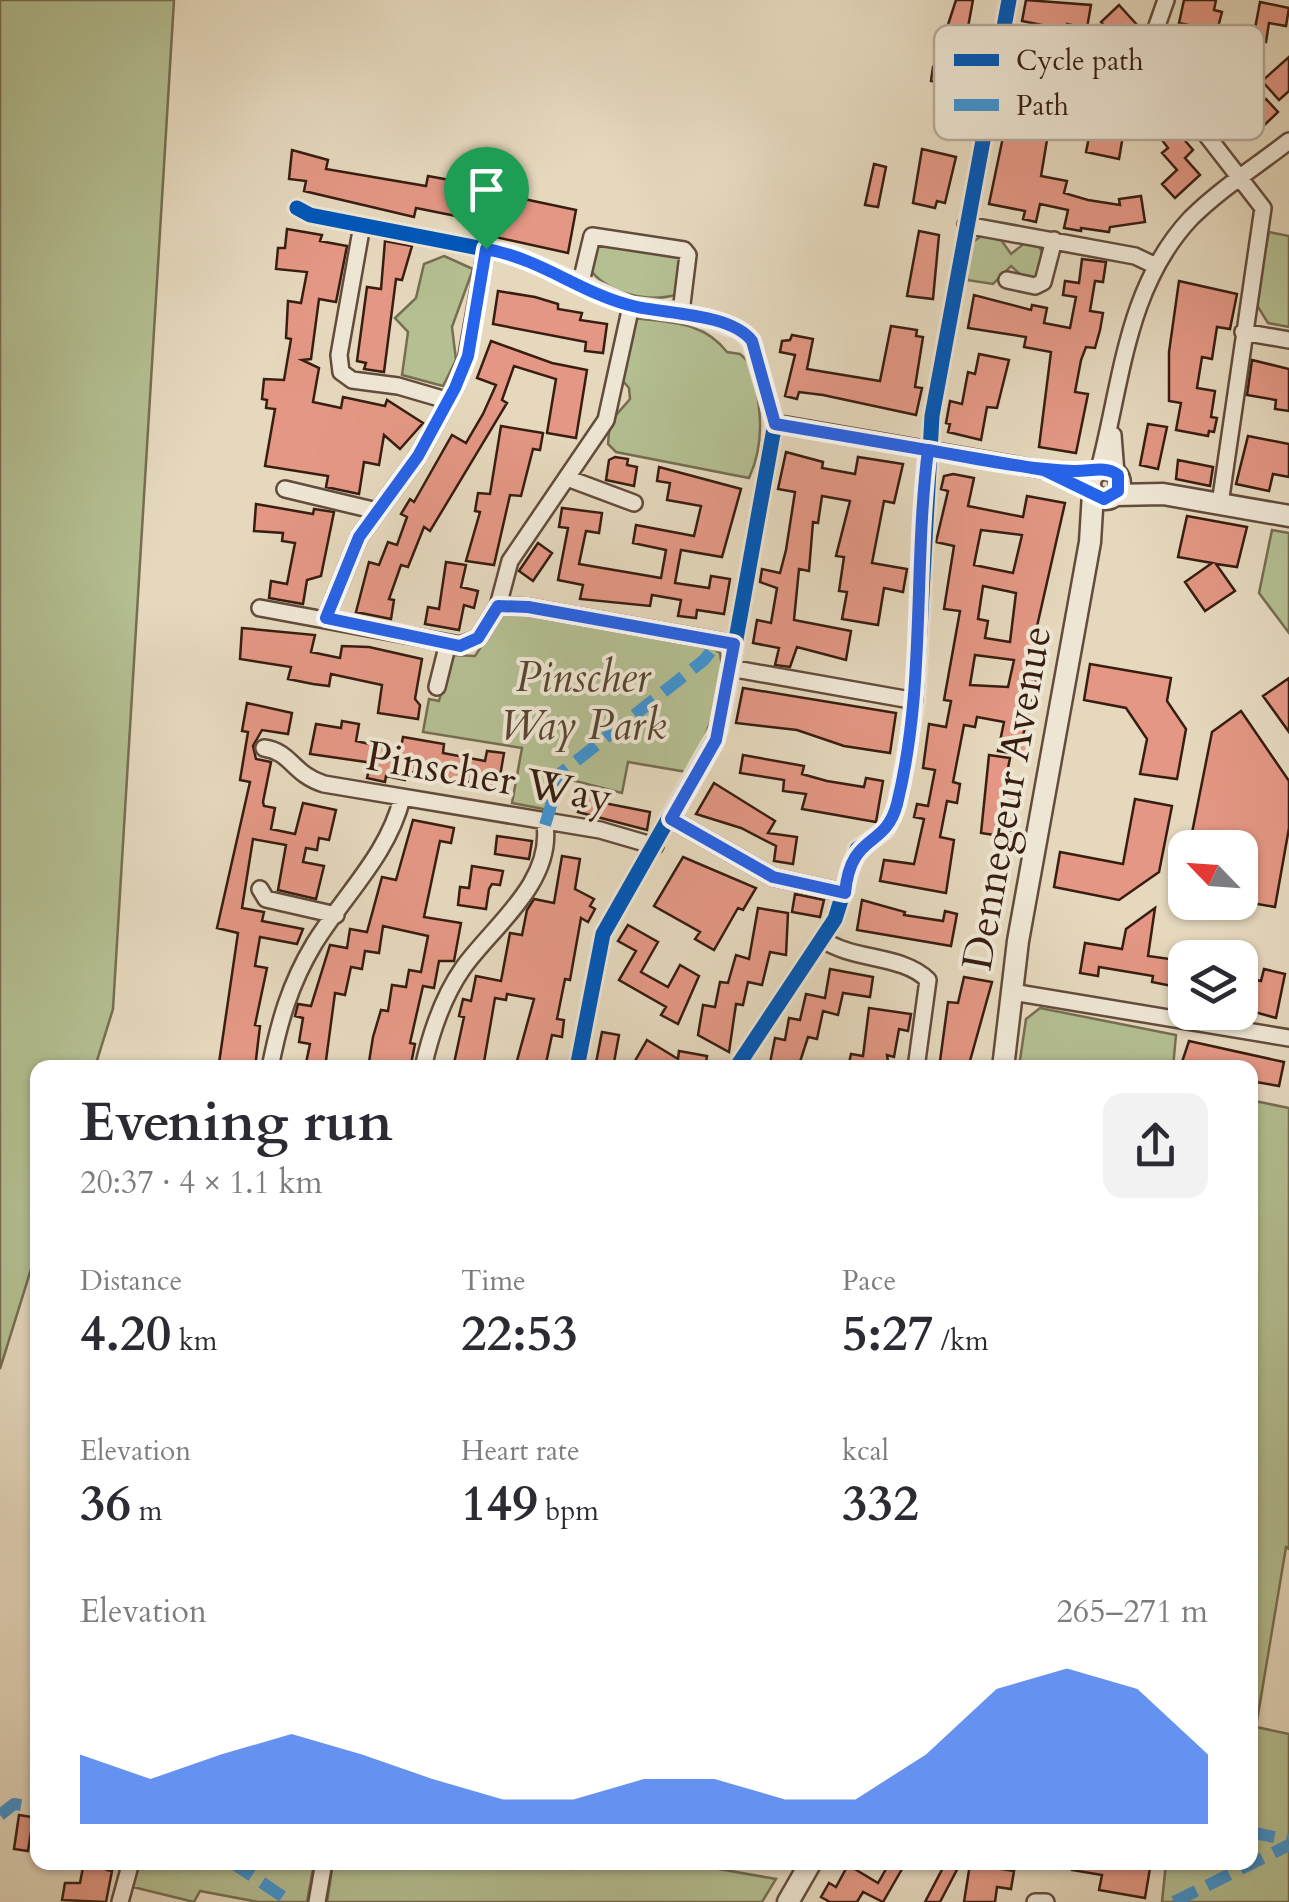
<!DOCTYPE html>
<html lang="en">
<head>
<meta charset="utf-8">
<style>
  :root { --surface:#fff; --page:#f2f2f3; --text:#2b2b33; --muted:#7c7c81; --accent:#2563eb }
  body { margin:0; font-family:Cardo,serif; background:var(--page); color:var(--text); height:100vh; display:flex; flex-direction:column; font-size:38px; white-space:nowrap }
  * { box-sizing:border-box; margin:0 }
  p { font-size:32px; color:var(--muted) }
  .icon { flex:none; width:55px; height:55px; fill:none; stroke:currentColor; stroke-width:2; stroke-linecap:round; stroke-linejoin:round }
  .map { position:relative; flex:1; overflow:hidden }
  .side { position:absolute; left:30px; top:1060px; width:1228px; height:810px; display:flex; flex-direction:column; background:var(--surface); border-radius:20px; box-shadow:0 2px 8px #0004 }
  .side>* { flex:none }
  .needle { width:65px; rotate:295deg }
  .tools { position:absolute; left:1168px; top:830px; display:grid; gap:20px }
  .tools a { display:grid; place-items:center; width:90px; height:90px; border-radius:20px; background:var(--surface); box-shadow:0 2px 8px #0004; font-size:50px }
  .pin { position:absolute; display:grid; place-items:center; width:85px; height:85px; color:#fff; margin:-102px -42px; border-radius:50% 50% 50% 0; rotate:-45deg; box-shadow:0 0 10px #0007 }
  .pin .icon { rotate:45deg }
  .round { display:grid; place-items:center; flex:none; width:105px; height:105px; border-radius:20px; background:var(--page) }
  .overview { display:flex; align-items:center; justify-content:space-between; height:170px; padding:0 50px }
  h1 { font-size:55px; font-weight:700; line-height:75px }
  .stats { display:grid; grid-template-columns:repeat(3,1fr); gap:15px; height:170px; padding:10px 50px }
  .stats div { display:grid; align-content:center }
  .stats b { font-size:50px; font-weight:700 }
  .stats small { font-size:28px; font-weight:400 }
  .stats p { font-size:28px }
  .chart { height:280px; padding:20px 50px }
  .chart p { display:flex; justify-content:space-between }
  .chart svg { width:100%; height:180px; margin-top:10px; fill:var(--accent); opacity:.7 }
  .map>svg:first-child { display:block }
  .green { fill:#b4bf92; stroke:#766e52; stroke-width:2.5 }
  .building { fill:#e39784; stroke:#381e11; stroke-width:2.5; fill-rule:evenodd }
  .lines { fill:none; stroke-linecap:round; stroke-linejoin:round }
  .minor-casing { stroke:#634c3c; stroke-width:20 }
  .tertiary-casing { stroke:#634c3c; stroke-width:25 }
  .minor { stroke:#eee6d4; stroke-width:15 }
  .tertiary { stroke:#eee6d4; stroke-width:20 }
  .quiet { stroke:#3e94d3; stroke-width:12; stroke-dasharray:25 12; stroke-linecap:butt }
  .cycleway-casing { stroke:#eee6d4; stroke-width:21 }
  .cycleway { stroke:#0057b8; stroke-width:15 }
  .route-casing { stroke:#fff; stroke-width:20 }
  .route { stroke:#2563eb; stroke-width:12 }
  .labels { text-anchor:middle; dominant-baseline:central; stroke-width:8; stroke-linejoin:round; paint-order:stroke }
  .park-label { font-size:42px; font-style:italic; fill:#574631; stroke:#eee6d4 }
  .street-label { font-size:42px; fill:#381e11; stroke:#eee6d4 }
  .key { fill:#eee6d4; stroke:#b7aa9a; stroke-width:2.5 }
  .key-label { font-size:28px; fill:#381e11 }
</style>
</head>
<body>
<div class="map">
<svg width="1289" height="1902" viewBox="0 0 1289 1902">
  <rect width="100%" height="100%" fill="#e5d8bd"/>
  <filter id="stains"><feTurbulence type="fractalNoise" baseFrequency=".002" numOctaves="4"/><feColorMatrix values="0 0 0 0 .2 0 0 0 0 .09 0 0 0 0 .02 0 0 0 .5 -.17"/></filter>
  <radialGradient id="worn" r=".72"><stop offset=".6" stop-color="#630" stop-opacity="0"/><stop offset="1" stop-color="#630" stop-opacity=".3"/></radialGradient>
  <!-- green -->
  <path class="green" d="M0,0H174L113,1009L95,1067L38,1068L37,1250L0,1369Z
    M1269,232L1289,236V327L1268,323L1255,302Z
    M983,235L999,237L1011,254L1026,242L1039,246L1045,259L1038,277L1022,276L1011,266L993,284L967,280L971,243Z
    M595,241L683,257L678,294C648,304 606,293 588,267Z
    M444,256L473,269L452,327L456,360L443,386L402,375L408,332L395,318L416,298L424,264Z
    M635,318C671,323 703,321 727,352L740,354L753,366C759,404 767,439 749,478L616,452L608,444L610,422L630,399L629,388L622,380Z
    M1272,530L1289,533V633L1259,593Z
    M513,611L707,644L720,653C728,692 705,738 687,772L628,762L622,793L560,777L554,811L512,803L522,748L423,732L429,699L439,701L451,655L475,656L501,616Z
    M1040,1008L1176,1035L1173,1067H1019L1026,1019Z
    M1250,1100L1289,1108V1549L1286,1547L1256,1727L1289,1734V1902H1162L1166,1863L1250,1862Z
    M302,1862V1867L313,1869L307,1902H258L200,1891L194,1902L133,1887L135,1863Z
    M534,1863L571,1869L573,1863H685L776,1879L762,1902H327L333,1863Z"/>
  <!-- building -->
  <path class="building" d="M956,0H973L964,49L981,51L977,72L963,69L960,86L931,81L933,67L945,69L951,38L944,37Z
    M1026,0L1091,5L1087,28L1067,24L1066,30L1022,21Z
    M1184,0H1216L1214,10L1222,12L1217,31L1179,23Z
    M1260,2L1289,8L1286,26L1269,23L1266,42L1253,39Z
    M1119,5L1138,26L1120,43L1101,22Z
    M1199,50L1206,77L1215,69L1253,110L1266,99L1278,112L1251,138L1232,116L1223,125L1192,86L1186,90L1177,79L1181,75L1178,56Z
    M1289,57V91L1279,100L1262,81Z
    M1008,70L1037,76L1038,72L1113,93L1115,85L1131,88L1119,159L1086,152L1093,117L1053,104L1041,176L1067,181L1064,193L1088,200L1120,205L1119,199L1141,196L1145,222L1110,227L1109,232L1081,228V231L1064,228L1068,210L1040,204L1036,222L1023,219L1025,211L989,204L1012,94L1003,92Z
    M1175,129L1193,150L1185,158L1200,175L1175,198L1162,184L1177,170L1162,153L1168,148L1162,140Z
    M922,149L956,157L945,203L937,201L935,208L913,203Z
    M292,150L328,160L326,169L426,186L428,176L466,183L465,194L498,200L497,204L522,209L524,199L576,210L568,253L482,234L483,229L470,226L471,219L416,208L414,217L304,191L306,181L289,179Z
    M874,164L886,167L878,207L865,205Z
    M287,229L322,235L320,241L347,246L336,302L319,299L311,359L302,360L319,368L313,402L341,408L343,397L385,406L387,400L423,423L400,449L384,435L379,465L364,462L359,494L326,487L328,476L265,466L275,409L266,408L267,400L262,399L264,379L284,380L291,339L286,338L288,301L301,303L307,272L276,269L278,248H285Z
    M919,231L939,235L933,299L907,296Z
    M385,241L412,246L402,280L396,279L384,372L364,369L366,363L357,361L367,287L381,289Z
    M1082,259L1106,262L1103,282L1095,281L1090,311L1103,313L1100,330L1095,348L1086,347L1081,360L1075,392L1088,394L1076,453L1039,447L1051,352L1024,347L1026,337L968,328L974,295L1031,310L1032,305L1047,308L1044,323L1070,328L1076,297L1063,295L1065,281L1079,283Z
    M1179,281L1237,294L1230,329L1217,327L1212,359L1202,357L1197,388L1215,391L1211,417L1217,418L1214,432L1209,431L1208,436L1176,430L1181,403L1169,401V352Z
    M498,291L535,297L558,304V309L582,313L580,320L607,324L603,353L585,351L586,342L493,324Z
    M891,326L917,330L916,336L923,337L915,387L922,388L916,415L823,395L799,392L797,399L785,396L795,355L780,352L782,341L790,340L792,335L813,339L807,369L880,381Z
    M491,341L552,363L587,370L576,438L547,433L556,379L514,366L502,400L507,403L430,531L424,527L408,567L401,565L389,599L394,600L391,619L356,612L369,562L379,565L388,542L397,545L407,517L401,514L410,499L414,502L452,435L466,443L483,414L496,385L477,378Z
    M979,354L1009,360L997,408L987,407L981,440L948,432L950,424L946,423L950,401L962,404L968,372L975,374Z
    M1252,360L1289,369V411L1275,409L1276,400L1247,395Z
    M1148,424L1167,427L1158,469L1140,465Z
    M501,426L543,433L540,450L533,449L521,496L510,495L494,565L466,561L480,512L475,511L478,493L490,494Z
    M1248,436L1289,444V477L1273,474L1269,491L1236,484Z
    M786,452L823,462L822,468L855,474L858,457L903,464L894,503L884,501L872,563L907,569L903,592L884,588L878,625L842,619L847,592L839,591L844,557L836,556L850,501L822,496L818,523L813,522L809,571L799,569L794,620L851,631L846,660L797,647L790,667L775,665L779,648L753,643L757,620L771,623L777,588L760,582L762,569L780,573L786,550L795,492L778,489Z
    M615,457L628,459L627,465L637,467L634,486L606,480L609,460Z
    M1178,460L1213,467L1210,486L1176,479Z
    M659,467L741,489L722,557L681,550L675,583L709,588L711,576L730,579L724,614L697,610L696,618L678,616L681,600L652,595L650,606L580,599L583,585L558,580L568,528L559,527L562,508L602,513L599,533L586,531L579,564L661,578L666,550L633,543L636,525L694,536L701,506L667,500L670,483L657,481Z
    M953,474L974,478L968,506L1023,517L1027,496L1065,503L1028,666L1039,668L1023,736L1033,738L1029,756L998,751L1004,722L977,717L975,727L964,725L953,782L960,784L957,803L947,801L940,837L954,840L946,893L880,881L884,860L914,864L924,819L914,817L917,804L928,806L935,770L923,768L929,724L946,727L951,701L944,700L960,611L944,609L954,546L936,542L948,491L941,489L944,476ZM981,530L1022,535L1013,573L974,565ZM983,586L1016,593L1010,642L985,638L988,621L978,619ZM975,655L1014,660L1008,687L970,685Z
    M256,504L313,514L314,509L334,512L321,576L307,580L303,604L269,598L271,581L287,584L295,543L282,541L283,533L254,531Z
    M1187,516L1247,527L1237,567L1216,564L1235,591L1205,611L1185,582L1212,563L1178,557Z
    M538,543L552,553L533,581L519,571Z
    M446,562L466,565L461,587L478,591L474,608L464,605L459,630L425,624L428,607L439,609Z
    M242,628L315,635L311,652L340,658L342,646L369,647L422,659L415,699L420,705L418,719L378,713L382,685L331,674L329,686L313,684L288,679L291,667L240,659Z
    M1090,664L1171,678L1167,701L1186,729L1177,779L1140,774L1147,739L1126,708L1084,700Z
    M1289,678V732L1263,696Z
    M743,688L896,713L890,753L844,746L797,730L736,723Z
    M247,703L292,713L288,734L262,730L253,746L256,759L271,762L263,802L264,806L275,808L271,829L295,834L303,803L336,810L329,840L319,838L317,850L306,848L303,862L324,866L316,899L278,890L286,845L253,839L242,908L264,912L262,921L303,929L297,944L260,937L255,966L267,968L255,1025L260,1026L255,1068L219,1063L238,933L217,928L250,782L240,780L248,732L242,731Z
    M1241,711L1289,781V828L1275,907L1240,901V848H1189L1212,732Z
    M342,721L359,724L356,741L392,749L401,747L403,737L444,744L443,753L485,761L487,751L504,753L498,788L407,771L405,780L386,776L385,782L367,778L370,765L366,762L310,754L316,724L341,728Z
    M743,755L804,766L802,774L827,781L864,787L866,778L883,781L876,822L802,809L806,794L783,791L784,780L740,773Z
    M989,755L1010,758L1004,789L1018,792L1012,831L1003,829L1001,836L981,833Z
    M714,783L775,821L768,833L797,837L793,864L774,861L776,846L741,828L696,814Z
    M583,793L605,798L604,803L650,812L647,830L578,812Z
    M1135,799L1172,806L1159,872L1119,900L1054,887L1060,852L1123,864Z
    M413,820L454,828L451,843L440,841L424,917L461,923L454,961H439L434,988L423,986L410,1043L415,1044L411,1064L368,1068L373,1037L381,1010L388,1011L392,985L406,987L409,970L421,972L428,936L383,926L379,953L365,951L362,969L351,967L345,995L335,993L325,1068H305L310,1044L299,1042L303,1018L295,1016L298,1004L311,1006L330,945L347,948L350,929L367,932L382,877L396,880Z
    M497,836L532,841L529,859L495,854Z
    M562,856L580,859L575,889L594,899L590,906L595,909L588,922L581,918L570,980L565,979L557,1019L564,1020L562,1037L552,1035L545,1068H515L534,999L507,994L506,1000L495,998L483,1068H453L464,1017L459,1016L463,999L471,1001L476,976L501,981L510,933L522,935L527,910L534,899L554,903Z
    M683,857L756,888L743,910L738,908L714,950L695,939L700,932L654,906Z
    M472,866L503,871L500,885L492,884L489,889L486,909L458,905L460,887L469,888Z
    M795,894L824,900L820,917L792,912Z
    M862,900L905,912L904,915L943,921L945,911L957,914L951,946L857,930Z
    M758,908L788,913L786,955L770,952L762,985L748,982L743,1005L736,1004L729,1052L698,1035L703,1005L715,1007L720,982L728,983L736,955L749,959Z
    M1155,908L1148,956L1177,960L1172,986L1152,982L1153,976L1099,967L1098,976L1080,973L1085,943L1122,949L1126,929Z
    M628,925L658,942L641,972L668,987L680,965L699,976L678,1024L661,1015L666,1007L619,980L636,951L618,941Z
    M830,969L873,977L870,997L843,993L838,1015L823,1011L817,1039L808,1037L798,1068H769L775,1038L785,1040L789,1018L800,1020L806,994L825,998Z
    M1264,969L1285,974L1276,1018L1240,1008V976L1261,981Z
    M964,977L992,982L968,1068L940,1061L948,1002L958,1003Z
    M869,1008L911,1014L908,1031L899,1029L894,1057L887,1055L889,1068H848L851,1054L863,1056Z
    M602,1032L619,1035L613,1068H595Z
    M647,1040L678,1059L679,1051L707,1056L705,1068H631Z
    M1189,1041L1284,1062L1279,1086L1250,1081V1068H1180Z
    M19,1815L38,1818V1833L31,1832L28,1851L14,1849Z
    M84,1862H108L107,1870L112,1871L106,1902L62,1900L65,1883H80Z
    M890,1862H906L883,1902L863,1892L857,1902H830L821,1897L829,1883L836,1887L848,1865L878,1883Z
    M946,1862H961L940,1902H925Z
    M1072,1862L1150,1868L1145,1898L1099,1890L1102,1875L1072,1870Z
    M970,1864L1014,1871L1011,1889L997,1887L995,1902H964Z"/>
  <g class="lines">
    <!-- minor casing -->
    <g class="minor-casing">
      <path id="minor" d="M1000,38L1118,59L1146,57L1263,208L1220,504
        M1146,57L1166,0
        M297,208L310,215L515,255L631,306L681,312L739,330L751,341L775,423L720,728L603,934L577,1068
        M362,225L339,355L341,372L352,380L398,386L446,400
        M966,225L1135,256L1156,266
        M1007,280L1035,286L1043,282L1054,240
        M581,282L592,236L684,250L688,255L681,312
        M1243,332L1289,340
        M775,423L1044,470L1095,472
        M1113,435L1116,473
        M1099,469C1122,382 1126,287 1191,218C1220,189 1257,166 1289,141
        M567,478L634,503
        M285,489L377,511
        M498,606L510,561L606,420L631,306
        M260,608L460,645L478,638L498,606L528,607L734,644
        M326,618L359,537L418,456L455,388L467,356L486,249
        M730,668L916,701
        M437,687L448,643
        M264,748C292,752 292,774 324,784L600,830L655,846
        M671,819L773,877L845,893
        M260,889L266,899L336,915
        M822,939C852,961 902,954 928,980L916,1068
        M1012,992L1289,1038
        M270,1068C279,1022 290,984 314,944C344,895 388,855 402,798
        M423,1068C431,1032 442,998 463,968C493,926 553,883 545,825
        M736,1068L835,919L857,849L886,830L897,804L916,701L932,416L1009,0
        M120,1902L131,1862
        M317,1902L324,1862
        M1035,1902H1046"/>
    </g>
    <!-- tertiary casing -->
    <g class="tertiary-casing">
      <path id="tertiary" d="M1090 484a15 15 0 1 1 30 0a15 15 0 1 1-30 0Z
        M1116,495L1163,494L1289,516
        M1003,1068L1018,941L1090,542L1093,493
        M788,1902L811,1862"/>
    </g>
    <!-- minor -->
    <use href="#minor" class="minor"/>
    <!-- tertiary -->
    <use href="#tertiary" class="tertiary"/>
    <!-- quiet -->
    <path class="quiet" d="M545,825L561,773L704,660L719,641
      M0,1815L14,1804L38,1808
      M1250,1832L1289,1840
      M231,1862L291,1902
      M1174,1902L1289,1845"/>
    <!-- cycleway casing -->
    <g class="cycleway-casing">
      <path id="cycleway" d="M297,208L310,215L515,255L631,306L681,312L739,330L751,341L775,423L720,728L603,934L577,1068
        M736,1068L835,919L857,849L886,830L897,804L916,701L932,416L1009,0"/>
    </g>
    <!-- cycleway -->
    <use href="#cycleway" class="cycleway"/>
  </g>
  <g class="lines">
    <!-- route casing -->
    <g class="route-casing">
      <path id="route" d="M486,249L468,356L455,388L418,456L359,537L326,618L460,646L478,638L498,606L528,607L734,644L716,740L671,819L773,877L845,893C851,831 885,850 897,804C926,687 913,569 928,450C976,459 1024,469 1073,471C1089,472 1105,465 1118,475V491L1104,499L1044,470L775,424L752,341C731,313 664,314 633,306C582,294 542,259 486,249"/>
    </g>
    <!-- route -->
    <use href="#route" class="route"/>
  </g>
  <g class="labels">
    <!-- park labels -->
    <g class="park-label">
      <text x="583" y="677">Pinscher<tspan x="583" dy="48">Way Park</tspan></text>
    </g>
    <!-- street labels -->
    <g class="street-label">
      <text transform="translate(489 777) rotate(10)">Pinscher Way</text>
      <text transform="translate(1007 798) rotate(-80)">Dennegeur Avenue</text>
    </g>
  </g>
  <!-- legend -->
  <rect x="934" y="25" width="330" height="115" rx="15" class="key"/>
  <rect x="954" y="54" width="45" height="12" fill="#0057b8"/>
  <rect x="954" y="99" width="45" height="12" fill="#3e94d3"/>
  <g class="key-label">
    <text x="1016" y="70">Cycle path</text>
    <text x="1016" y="115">Path</text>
  </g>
  <rect width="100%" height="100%" filter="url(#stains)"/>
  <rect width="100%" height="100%" fill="url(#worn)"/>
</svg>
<div class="tools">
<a><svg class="needle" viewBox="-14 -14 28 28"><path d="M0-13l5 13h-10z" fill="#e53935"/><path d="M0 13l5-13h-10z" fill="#7c7c81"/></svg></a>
<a><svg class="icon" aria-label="layers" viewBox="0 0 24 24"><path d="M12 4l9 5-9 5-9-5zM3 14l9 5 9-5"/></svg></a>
</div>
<div class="pin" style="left:486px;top:249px;background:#1e9e55"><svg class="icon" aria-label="arrive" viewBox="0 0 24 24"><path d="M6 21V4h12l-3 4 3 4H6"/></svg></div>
<section class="side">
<div class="overview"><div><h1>Evening run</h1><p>20:37 · 4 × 1.1 km</p></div><a class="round"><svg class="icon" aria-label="share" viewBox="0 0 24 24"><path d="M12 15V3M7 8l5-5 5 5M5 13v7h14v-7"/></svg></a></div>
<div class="stats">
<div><p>Distance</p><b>4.20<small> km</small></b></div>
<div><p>Time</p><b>22:53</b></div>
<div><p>Pace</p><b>5:27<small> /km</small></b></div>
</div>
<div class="stats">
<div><p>Elevation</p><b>36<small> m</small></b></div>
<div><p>Heart rate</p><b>149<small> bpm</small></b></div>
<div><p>kcal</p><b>332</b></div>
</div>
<div class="chart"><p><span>Elevation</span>265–271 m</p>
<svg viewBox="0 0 160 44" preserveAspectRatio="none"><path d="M0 44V27L10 33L20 27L30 22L40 27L50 33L60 38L70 38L80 33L90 33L100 38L110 38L120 27L130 11L140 6L150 11L160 27V44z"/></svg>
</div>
</section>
</div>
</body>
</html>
